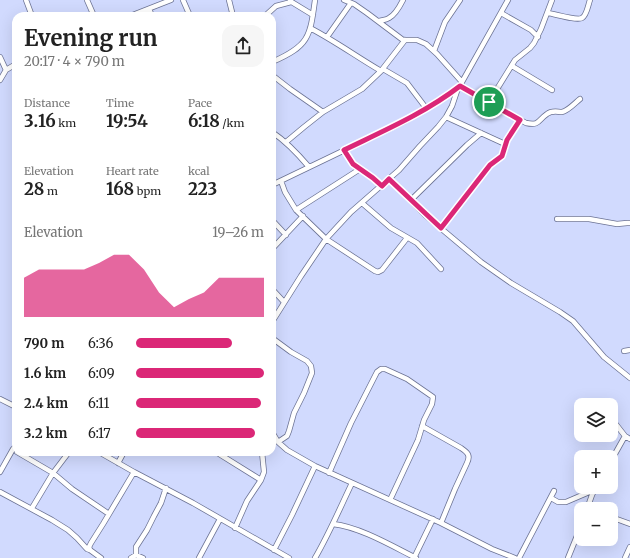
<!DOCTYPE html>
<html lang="en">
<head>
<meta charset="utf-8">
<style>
  :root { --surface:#fff; --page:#f6f6f6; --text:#222; --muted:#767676; --accent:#db2777 }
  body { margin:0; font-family:Merriweather,serif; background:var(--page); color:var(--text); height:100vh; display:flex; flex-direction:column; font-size:15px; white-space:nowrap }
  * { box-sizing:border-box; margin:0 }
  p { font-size:13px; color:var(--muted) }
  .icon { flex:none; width:22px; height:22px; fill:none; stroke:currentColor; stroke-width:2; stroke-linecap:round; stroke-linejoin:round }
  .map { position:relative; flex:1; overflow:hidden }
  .details { position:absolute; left:12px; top:12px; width:264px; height:444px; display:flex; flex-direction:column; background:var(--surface); border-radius:12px; box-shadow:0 4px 16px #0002 }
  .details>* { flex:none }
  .controls { position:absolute; left:574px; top:398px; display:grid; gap:8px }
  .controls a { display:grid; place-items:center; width:44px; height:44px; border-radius:8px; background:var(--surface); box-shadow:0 4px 16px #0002; font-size:20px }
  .pin { position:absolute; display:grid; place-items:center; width:34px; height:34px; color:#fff; margin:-17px; border:2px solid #fff; border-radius:50%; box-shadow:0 1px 4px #0007 }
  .round { display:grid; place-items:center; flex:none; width:42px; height:42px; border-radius:12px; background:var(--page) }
  .head { display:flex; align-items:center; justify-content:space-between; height:68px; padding:0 12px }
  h1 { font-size:22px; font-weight:700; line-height:30px }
  .figures { display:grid; grid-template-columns:repeat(3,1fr); gap:6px; height:68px; padding:4px 12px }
  .figures div { display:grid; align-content:center }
  .figures b { font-size:17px; font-weight:700 }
  .figures small { font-size:11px; font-weight:400 }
  .figures p { font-size:11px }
  .chart { height:112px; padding:8px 12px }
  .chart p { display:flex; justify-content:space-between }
  .chart svg { width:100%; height:72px; margin-top:4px; fill:var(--accent); opacity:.7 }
  ul { padding:0 12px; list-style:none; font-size:13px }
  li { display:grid; grid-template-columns:64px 48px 1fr; align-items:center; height:30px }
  li i { height:10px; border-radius:5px; background:var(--accent) }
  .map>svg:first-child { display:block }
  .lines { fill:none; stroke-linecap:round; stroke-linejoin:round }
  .minor-casing { stroke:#6c7394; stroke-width:6 }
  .minor { stroke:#fff; stroke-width:4.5 }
  .route-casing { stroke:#fff; stroke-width:8 }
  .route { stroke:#db2777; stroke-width:5 }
</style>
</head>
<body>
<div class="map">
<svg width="630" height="558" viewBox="0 0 630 558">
  <rect width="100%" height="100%" fill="#d1dafe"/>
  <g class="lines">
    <!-- minor casing -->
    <g class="minor-casing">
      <path id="minor" d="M26,0L32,16
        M87,0L94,16
        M183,0L190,16
        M229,0L233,16
        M344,0L354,4L367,13L403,40H417L426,44L437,54L462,82
        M290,1L313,15
        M149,9L152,16
        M501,13L531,30L538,37
        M548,13C555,14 577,21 582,18C587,15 588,5 590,0
        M130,16L171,0
        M265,16L276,6L291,2
        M379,21C382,20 386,20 389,18C395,15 400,6 403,0
        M310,28C335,41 357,57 381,71
        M327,37L351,3
        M434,51L445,22L460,0
        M0,57L6,70
        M272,62C309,46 310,37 315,0
        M512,66L552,90
        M383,69L407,83L426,108
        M272,75L290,89L323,112
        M0,80L6,70L16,64
        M460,86L526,123C540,126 538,120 547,114C552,110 557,112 562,112C568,111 576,102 580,99
        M489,102L515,60L530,48L534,43L541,29L552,0
        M446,117L505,144
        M272,132C287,142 298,154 309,167
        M286,142L304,127L323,112L362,89L381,71L405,40
        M344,150L353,164L373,178L382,185
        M389,179L425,215L481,262L511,283L560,312L573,321L604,357L630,378
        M281,181L285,192L296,210L326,239L375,271L378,272L382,270L407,238
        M272,185L405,121L452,92L460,86L462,82L508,0
        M411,200L467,145L481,133
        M362,203L391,228L417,243L441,269
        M296,210L360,169
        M557,219H589L617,224L627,223H630
        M272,220L286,235
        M441,228L490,165L502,156L507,140L520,120
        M272,249L303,216
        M272,289L284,302
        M272,322L301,276L326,239L351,212L399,170L420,146L438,127L446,117L452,106L458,88
        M272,338L291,352L307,361L311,366L312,373L304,393L294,413L289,431L287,436L278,442
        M624,351L630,350
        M0,399L16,407
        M605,404L606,405
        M611,418L625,436L630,439
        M422,426L461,448C467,452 471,455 467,463L455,489L441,523
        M272,432L278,442L287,450L315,466L441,523L492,549L515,558
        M17,452L53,473L72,489L109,514
        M99,452L134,472L193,503L289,558
        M216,452L261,480L247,501L235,528
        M611,461L625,436
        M118,463L124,452
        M0,472L13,449L16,446
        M329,473L351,423L377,372L381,369H385L407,379L433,397L432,404L424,420L418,440L390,500
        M261,480L264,472L262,452
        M0,492L52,520L68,530L77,538L87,549L90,550
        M551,498L558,502H566L594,490
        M32,508L53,473L69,452
        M587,509L592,495L596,487
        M611,517L630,524
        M333,524C360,527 392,546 416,558
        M274,550L292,515L315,466
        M136,555V547L147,530L154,516L161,503L166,488
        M101,558L90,550L89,547L91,543L103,524L109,514L134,472
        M131,558L136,555L143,558
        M199,558L220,519
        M315,558C329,534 340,508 352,483
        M414,558L433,519
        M519,558L554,491
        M568,558L581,526
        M625,558L630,547"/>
    </g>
    <!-- minor -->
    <use href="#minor" class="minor"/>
  </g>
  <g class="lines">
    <!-- route casing -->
    <g class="route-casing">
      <path id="route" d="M460,86L520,120L507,140L502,156L490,165L441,228L426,214L389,179L382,186L373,178L353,164L344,150C383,131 425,113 460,86Z"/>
    </g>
    <!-- route -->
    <use href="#route" class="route"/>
  </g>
</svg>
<div class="controls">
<a><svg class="icon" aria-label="layers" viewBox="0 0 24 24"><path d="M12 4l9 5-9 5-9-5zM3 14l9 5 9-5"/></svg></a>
<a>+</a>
<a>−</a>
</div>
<div class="pin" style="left:489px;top:102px;background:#1e9e55"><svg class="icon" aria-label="arrive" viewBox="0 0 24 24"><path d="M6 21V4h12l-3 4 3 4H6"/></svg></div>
<section class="details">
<div class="head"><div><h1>Evening run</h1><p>20:17 · 4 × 790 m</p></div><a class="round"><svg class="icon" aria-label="share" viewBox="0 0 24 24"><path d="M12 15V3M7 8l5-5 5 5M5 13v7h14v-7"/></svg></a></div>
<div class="figures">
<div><p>Distance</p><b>3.16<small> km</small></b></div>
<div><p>Time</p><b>19:54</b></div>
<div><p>Pace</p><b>6:18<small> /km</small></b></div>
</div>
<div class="figures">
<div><p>Elevation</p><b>28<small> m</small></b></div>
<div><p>Heart rate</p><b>168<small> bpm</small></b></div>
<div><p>kcal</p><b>223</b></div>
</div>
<div class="chart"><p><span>Elevation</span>19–26 m</p>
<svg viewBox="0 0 160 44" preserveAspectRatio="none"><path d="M0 44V20L10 15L20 15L30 15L40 15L50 11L60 6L70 6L80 15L90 29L100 38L110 33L120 29L130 20L140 20L150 20L160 20V44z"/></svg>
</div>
<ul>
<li><b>790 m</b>6:36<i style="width:75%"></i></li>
<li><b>1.6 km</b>6:09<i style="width:100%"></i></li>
<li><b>2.4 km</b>6:11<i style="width:98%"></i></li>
<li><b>3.2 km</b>6:17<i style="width:93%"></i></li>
</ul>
</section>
</div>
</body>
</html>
